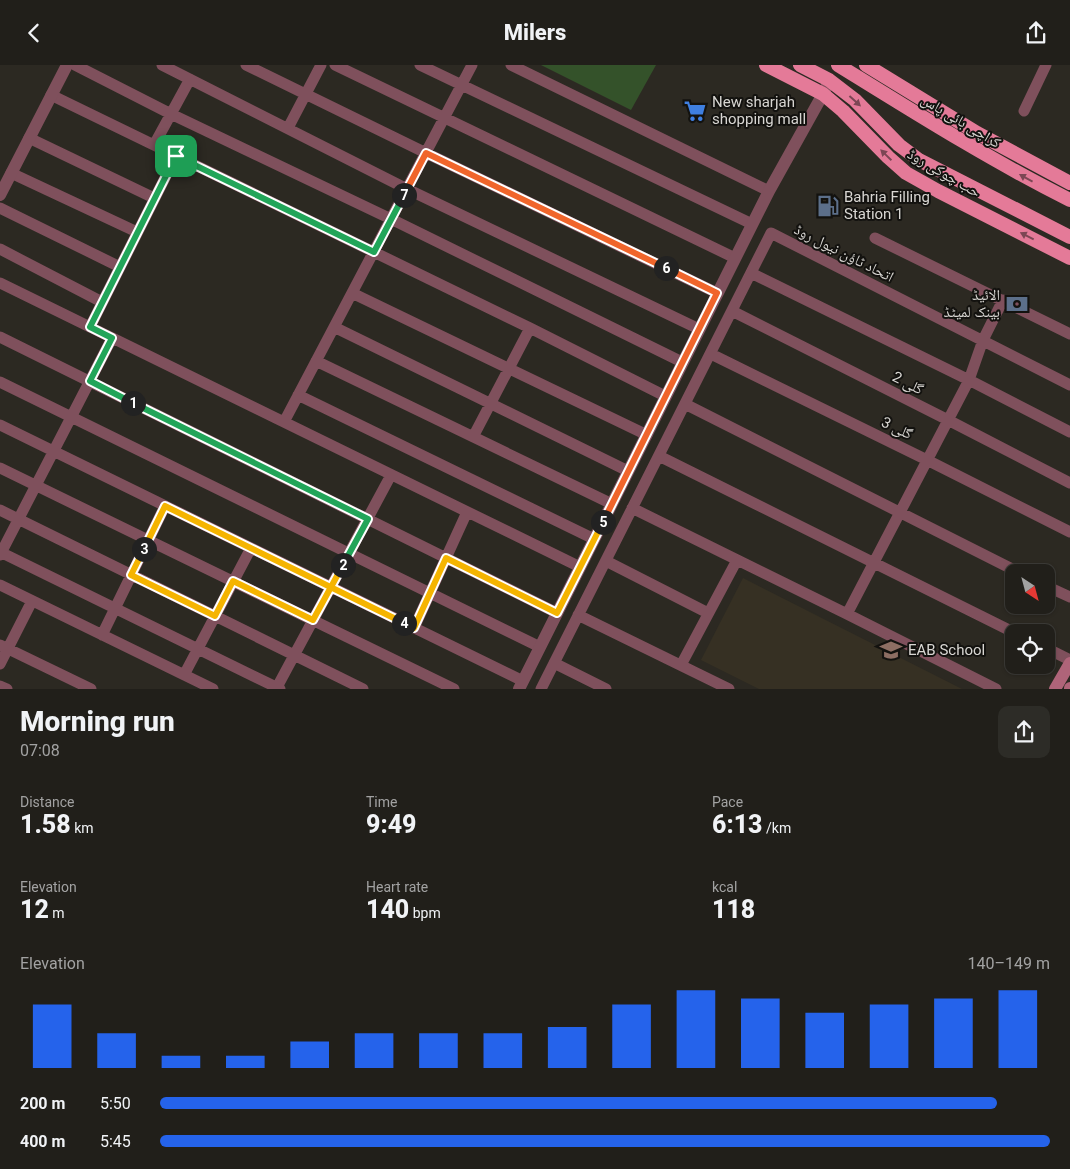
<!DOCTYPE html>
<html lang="en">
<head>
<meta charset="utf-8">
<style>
  :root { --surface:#211f1a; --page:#2d2c27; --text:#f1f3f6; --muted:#a2a2a2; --line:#3e3d39; --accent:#2563eb }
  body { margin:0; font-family:Roboto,"Noto Naskh Arabic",sans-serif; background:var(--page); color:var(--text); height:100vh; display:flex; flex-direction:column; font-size:19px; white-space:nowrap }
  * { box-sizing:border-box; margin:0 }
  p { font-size:16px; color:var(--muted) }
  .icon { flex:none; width:28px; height:28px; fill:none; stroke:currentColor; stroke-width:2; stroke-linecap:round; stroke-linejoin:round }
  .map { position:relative; height:624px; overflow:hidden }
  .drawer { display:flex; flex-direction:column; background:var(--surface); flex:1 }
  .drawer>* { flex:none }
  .needle { width:32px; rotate:144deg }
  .buttons { position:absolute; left:1005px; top:499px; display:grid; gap:10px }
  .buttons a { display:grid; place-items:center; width:50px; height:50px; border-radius:10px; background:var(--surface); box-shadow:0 1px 4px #0004,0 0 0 1px var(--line); font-size:25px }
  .pin { position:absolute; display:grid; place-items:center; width:42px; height:42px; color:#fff; margin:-21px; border-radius:10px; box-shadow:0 2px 8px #0006 }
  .km { position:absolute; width:25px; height:25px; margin:-12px; border-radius:50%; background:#222; color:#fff; font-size:14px; line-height:25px; text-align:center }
  .round { display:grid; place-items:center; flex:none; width:52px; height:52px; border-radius:10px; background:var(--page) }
  .summary { display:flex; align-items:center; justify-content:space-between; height:85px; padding:0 20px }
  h1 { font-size:28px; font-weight:800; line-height:38px }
  .metrics { display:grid; grid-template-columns:repeat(3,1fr); gap:8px; height:85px; padding:5px 20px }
  .metrics div { display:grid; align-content:center }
  .metrics b { font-size:25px; font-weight:800 }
  .metrics small { font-size:14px; font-weight:400 }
  .metrics p { font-size:14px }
  .chart { height:140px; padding:10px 20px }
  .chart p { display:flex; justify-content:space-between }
  .chart svg { width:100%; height:90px; margin-top:5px; stroke:var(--accent); stroke-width:6 }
  ul { padding:0 20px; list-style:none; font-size:16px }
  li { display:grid; grid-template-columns:80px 60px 1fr; align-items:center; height:38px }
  li i { height:12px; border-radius:6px; background:var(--accent) }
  header { display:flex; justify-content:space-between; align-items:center; height:65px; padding:0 20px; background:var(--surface); font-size:22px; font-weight:800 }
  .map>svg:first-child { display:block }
  .built { fill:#363023 }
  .green { fill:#34522a }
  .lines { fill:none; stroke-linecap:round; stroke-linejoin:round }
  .minor { stroke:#7f505c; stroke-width:11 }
  .tertiary { stroke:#7f505c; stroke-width:12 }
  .secondary { stroke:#af6479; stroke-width:12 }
  .trunk { stroke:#e47a98; stroke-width:14 }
  .oneway { fill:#7c4654 }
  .split-1-casing { stroke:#fff; stroke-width:10 }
  .split-2-casing { stroke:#fff; stroke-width:10 }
  .split-3-casing { stroke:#fff; stroke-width:10 }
  .split-4-casing { stroke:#fff; stroke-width:10 }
  .split-5-casing { stroke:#fff; stroke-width:10 }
  .split-6-casing { stroke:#fff; stroke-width:10 }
  .split-7-casing { stroke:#fff; stroke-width:10 }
  .split-8-casing { stroke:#fff; stroke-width:10 }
  .split-1 { stroke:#22a559; stroke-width:6 }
  .split-2 { stroke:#22a559; stroke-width:6 }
  .split-3 { stroke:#f5b400; stroke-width:6 }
  .split-4 { stroke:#f5b400; stroke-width:6 }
  .split-5 { stroke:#f5b400; stroke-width:6 }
  .split-6 { stroke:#f0652b; stroke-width:6 }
  .split-7 { stroke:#f0652b; stroke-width:6 }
  .split-8 { stroke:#22a559; stroke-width:6 }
  .labels { text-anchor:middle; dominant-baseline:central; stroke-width:4; stroke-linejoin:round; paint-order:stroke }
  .poi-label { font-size:15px; fill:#d8d6d2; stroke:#13120f; text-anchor:start }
  .street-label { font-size:15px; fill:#d8d6d2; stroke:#13120f }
</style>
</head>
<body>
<header><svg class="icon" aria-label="back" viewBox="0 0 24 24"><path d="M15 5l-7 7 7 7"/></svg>Milers<svg class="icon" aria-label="share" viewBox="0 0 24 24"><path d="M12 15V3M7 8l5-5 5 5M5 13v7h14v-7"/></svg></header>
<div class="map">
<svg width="1070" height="624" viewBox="0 0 1070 624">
  <rect width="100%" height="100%" fill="#2c2922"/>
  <!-- built -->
  <path class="built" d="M743,513L962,624H759L701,595Z"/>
  <!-- green -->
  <path class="green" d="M541,0H656L631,45Z"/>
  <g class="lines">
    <!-- minor -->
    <path class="minor" d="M75,0L171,49L391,154L682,297
      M162,0L407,124L699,264
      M246,0L426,88L717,228
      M335,0L735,193
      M420,0L752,159
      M511,0L769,126
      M51,30L530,263L665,331
      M1024,46L1046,0
      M288,63L321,0
      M29,73L154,133
      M154,80L190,14
      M11,108L137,167
      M0,143L120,202
      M875,173L1070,269
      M0,184L102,237
      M751,208L969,315L1070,367
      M0,218L580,502
      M352,228L647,370
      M732,246L948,355L1070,418
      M90,262L176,91
      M334,262L628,406
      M0,272L557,548
      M711,289L927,395L1070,467
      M316,296L612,439
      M0,317L540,582
      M298,330L594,474
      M685,339L1020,508
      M284,357L472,0
      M0,360L523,616
      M473,372L530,263
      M659,391L1015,568
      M0,403L454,624
      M632,443L847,549L996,624
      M0,445L363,624
      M0,487L280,624
      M0,490L112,273
      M606,496L708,548
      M0,520L213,624
      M1046,521L1070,532
      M847,549L969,315L983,275L1003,235
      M578,550L729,624
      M414,563L467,447
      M102,570L165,441
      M0,580L91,624
      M1046,583L1070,595
      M554,598L606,624
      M0,599L32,536
      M681,600L737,495
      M184,610L251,483
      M0,621L7,624
      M276,624L391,410
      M541,624L771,168L1070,320"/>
    <!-- tertiary -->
    <path class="tertiary" d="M0,130L67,0
      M519,624L769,126L823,29L827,21"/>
    <!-- secondary -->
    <path class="secondary" d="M1055,624L1070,598
      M1070,624V623"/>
    <!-- trunk -->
    <path class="trunk" d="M766,0L823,29L843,46L888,92L906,108L938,126L1070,193
      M800,0L829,15L855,35L899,80L919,95L1070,172
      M838,0C914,47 990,95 1070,135
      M866,0L977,68L1070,118"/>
  </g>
  <!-- one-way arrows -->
  <defs><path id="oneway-solid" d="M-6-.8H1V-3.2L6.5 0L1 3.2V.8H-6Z" transform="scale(1.25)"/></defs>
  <g class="oneway">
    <use href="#oneway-solid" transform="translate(855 36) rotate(42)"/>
    <use href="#oneway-solid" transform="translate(886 90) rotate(-136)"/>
    <use href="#oneway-solid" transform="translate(1026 113) rotate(-151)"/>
    <use href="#oneway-solid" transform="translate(1027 171) rotate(-153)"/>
  </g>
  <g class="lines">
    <!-- split-1 casing -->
    <g class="split-1-casing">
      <path id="split-1" d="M133,338L90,316L112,273L90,262L176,91"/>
    </g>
    <!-- split-2 casing -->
    <g class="split-2-casing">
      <path id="split-2" d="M133,338L368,454L343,500"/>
    </g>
    <!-- split-3 casing -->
    <g class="split-3-casing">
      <path id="split-3" d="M144,484L131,510L215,551L233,516L313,555L343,500"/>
    </g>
    <!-- split-4 casing -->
    <g class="split-4-casing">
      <path id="split-4" d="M144,484L165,441L404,558"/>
    </g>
    <!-- split-5 casing -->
    <g class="split-5-casing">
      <path id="split-5" d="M404,558L414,563L446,493L557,548L603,457"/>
    </g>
    <!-- split-6 casing -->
    <g class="split-6-casing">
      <path id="split-6" d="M603,457L717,228L666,203"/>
    </g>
    <!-- split-7 casing -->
    <g class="split-7-casing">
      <path id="split-7" d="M404,130L426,88L666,203"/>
    </g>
    <!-- split-8 casing -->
    <g class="split-8-casing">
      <path id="split-8" d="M176,91L374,187L404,130"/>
    </g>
    <!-- split-1 -->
    <use href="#split-1" class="split-1"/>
    <!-- split-2 -->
    <use href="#split-2" class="split-2"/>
    <!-- split-3 -->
    <use href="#split-3" class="split-3"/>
    <!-- split-4 -->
    <use href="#split-4" class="split-4"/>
    <!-- split-5 -->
    <use href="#split-5" class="split-5"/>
    <!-- split-6 -->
    <use href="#split-6" class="split-6"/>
    <!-- split-7 -->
    <use href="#split-7" class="split-7"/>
    <!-- split-8 -->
    <use href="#split-8" class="split-8"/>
  </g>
  <!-- icons -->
  <defs>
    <g id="supermarket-bare" transform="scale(1.725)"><path d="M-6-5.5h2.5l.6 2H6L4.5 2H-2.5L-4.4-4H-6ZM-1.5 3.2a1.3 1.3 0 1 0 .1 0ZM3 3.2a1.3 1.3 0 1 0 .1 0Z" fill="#3f7fe0" stroke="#13120f" stroke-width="2.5" paint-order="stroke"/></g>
    <g id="fuel-bare" transform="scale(1.725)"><path d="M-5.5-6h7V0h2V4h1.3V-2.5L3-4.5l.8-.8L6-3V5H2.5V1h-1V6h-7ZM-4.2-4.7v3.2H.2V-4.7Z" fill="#5c6f8a" stroke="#13120f" stroke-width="2.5" paint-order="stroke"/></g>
    <g id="bank-bare" transform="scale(1.725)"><path d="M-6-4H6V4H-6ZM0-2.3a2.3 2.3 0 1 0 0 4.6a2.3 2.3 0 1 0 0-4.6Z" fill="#5c6f8a" stroke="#13120f" stroke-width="2.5" paint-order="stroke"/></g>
    <g id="school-bare" transform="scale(1.725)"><path d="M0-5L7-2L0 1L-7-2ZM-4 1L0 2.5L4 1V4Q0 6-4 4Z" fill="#8d6e63" stroke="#13120f" stroke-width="2.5" paint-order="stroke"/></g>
  </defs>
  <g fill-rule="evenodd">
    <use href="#supermarket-bare" x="695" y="46"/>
    <use href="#fuel-bare" x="828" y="141"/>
    <use href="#bank-bare" x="1017" y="239"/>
    <use href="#school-bare" x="891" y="585"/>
  </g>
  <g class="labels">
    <!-- poi labels -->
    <g class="poi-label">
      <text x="712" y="37">New sharjah<tspan x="712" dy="17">shopping mall</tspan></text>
      <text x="844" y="132">Bahria Filling<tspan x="844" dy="17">Station 1</tspan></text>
      <text x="1000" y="230" text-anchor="end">الائیڈ<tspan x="1000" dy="17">بینک لمیٹڈ</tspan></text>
      <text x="908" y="585">EAB School</text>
    </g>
    <!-- street labels -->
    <g class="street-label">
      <text transform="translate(961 56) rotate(31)">کراچی بائی پاس</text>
      <text transform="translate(944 108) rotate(30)">حب چوکی روڈ</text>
      <text transform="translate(844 188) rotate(27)">اتحاد ٹاؤن نیول روڈ</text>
      <text transform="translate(908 318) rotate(27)">گلی 2</text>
      <text transform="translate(897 363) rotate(26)">گلی 3</text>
    </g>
  </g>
</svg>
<div class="buttons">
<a><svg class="needle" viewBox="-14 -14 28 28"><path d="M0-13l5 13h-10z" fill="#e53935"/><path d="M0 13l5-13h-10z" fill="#a2a2a2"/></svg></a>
<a><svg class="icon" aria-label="locate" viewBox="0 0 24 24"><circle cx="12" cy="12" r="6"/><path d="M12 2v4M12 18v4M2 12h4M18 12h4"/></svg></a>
</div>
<div class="pin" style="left:176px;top:91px;background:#1e9e55"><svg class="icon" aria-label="arrive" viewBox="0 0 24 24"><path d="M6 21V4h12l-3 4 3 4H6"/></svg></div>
<b class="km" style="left:133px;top:338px">1</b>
<b class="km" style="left:343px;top:500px">2</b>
<b class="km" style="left:144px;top:484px">3</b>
<b class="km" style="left:404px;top:558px">4</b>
<b class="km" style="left:603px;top:457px">5</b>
<b class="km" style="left:666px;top:203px">6</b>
<b class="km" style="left:404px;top:130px">7</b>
</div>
<section class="drawer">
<div class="summary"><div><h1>Morning run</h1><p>07:08</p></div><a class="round"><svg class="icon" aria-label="share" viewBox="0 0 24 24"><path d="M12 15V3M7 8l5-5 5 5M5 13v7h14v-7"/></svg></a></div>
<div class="metrics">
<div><p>Distance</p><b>1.58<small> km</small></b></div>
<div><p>Time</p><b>9:49</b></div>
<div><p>Pace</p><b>6:13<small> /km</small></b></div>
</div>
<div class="metrics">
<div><p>Elevation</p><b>12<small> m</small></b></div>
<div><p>Heart rate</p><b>140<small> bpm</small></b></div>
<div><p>kcal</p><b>118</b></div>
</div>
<div class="chart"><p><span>Elevation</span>140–149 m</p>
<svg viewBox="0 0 160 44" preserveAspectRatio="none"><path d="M5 44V13M15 44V27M25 44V38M35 44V38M45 44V31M55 44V27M65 44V27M75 44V27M85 44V24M95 44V13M105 44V6M115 44V10M125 44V17M135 44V13M145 44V10M155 44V6"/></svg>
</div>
<ul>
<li><b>200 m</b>5:50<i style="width:94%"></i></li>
<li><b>400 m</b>5:45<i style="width:100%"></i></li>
</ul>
</section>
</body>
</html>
